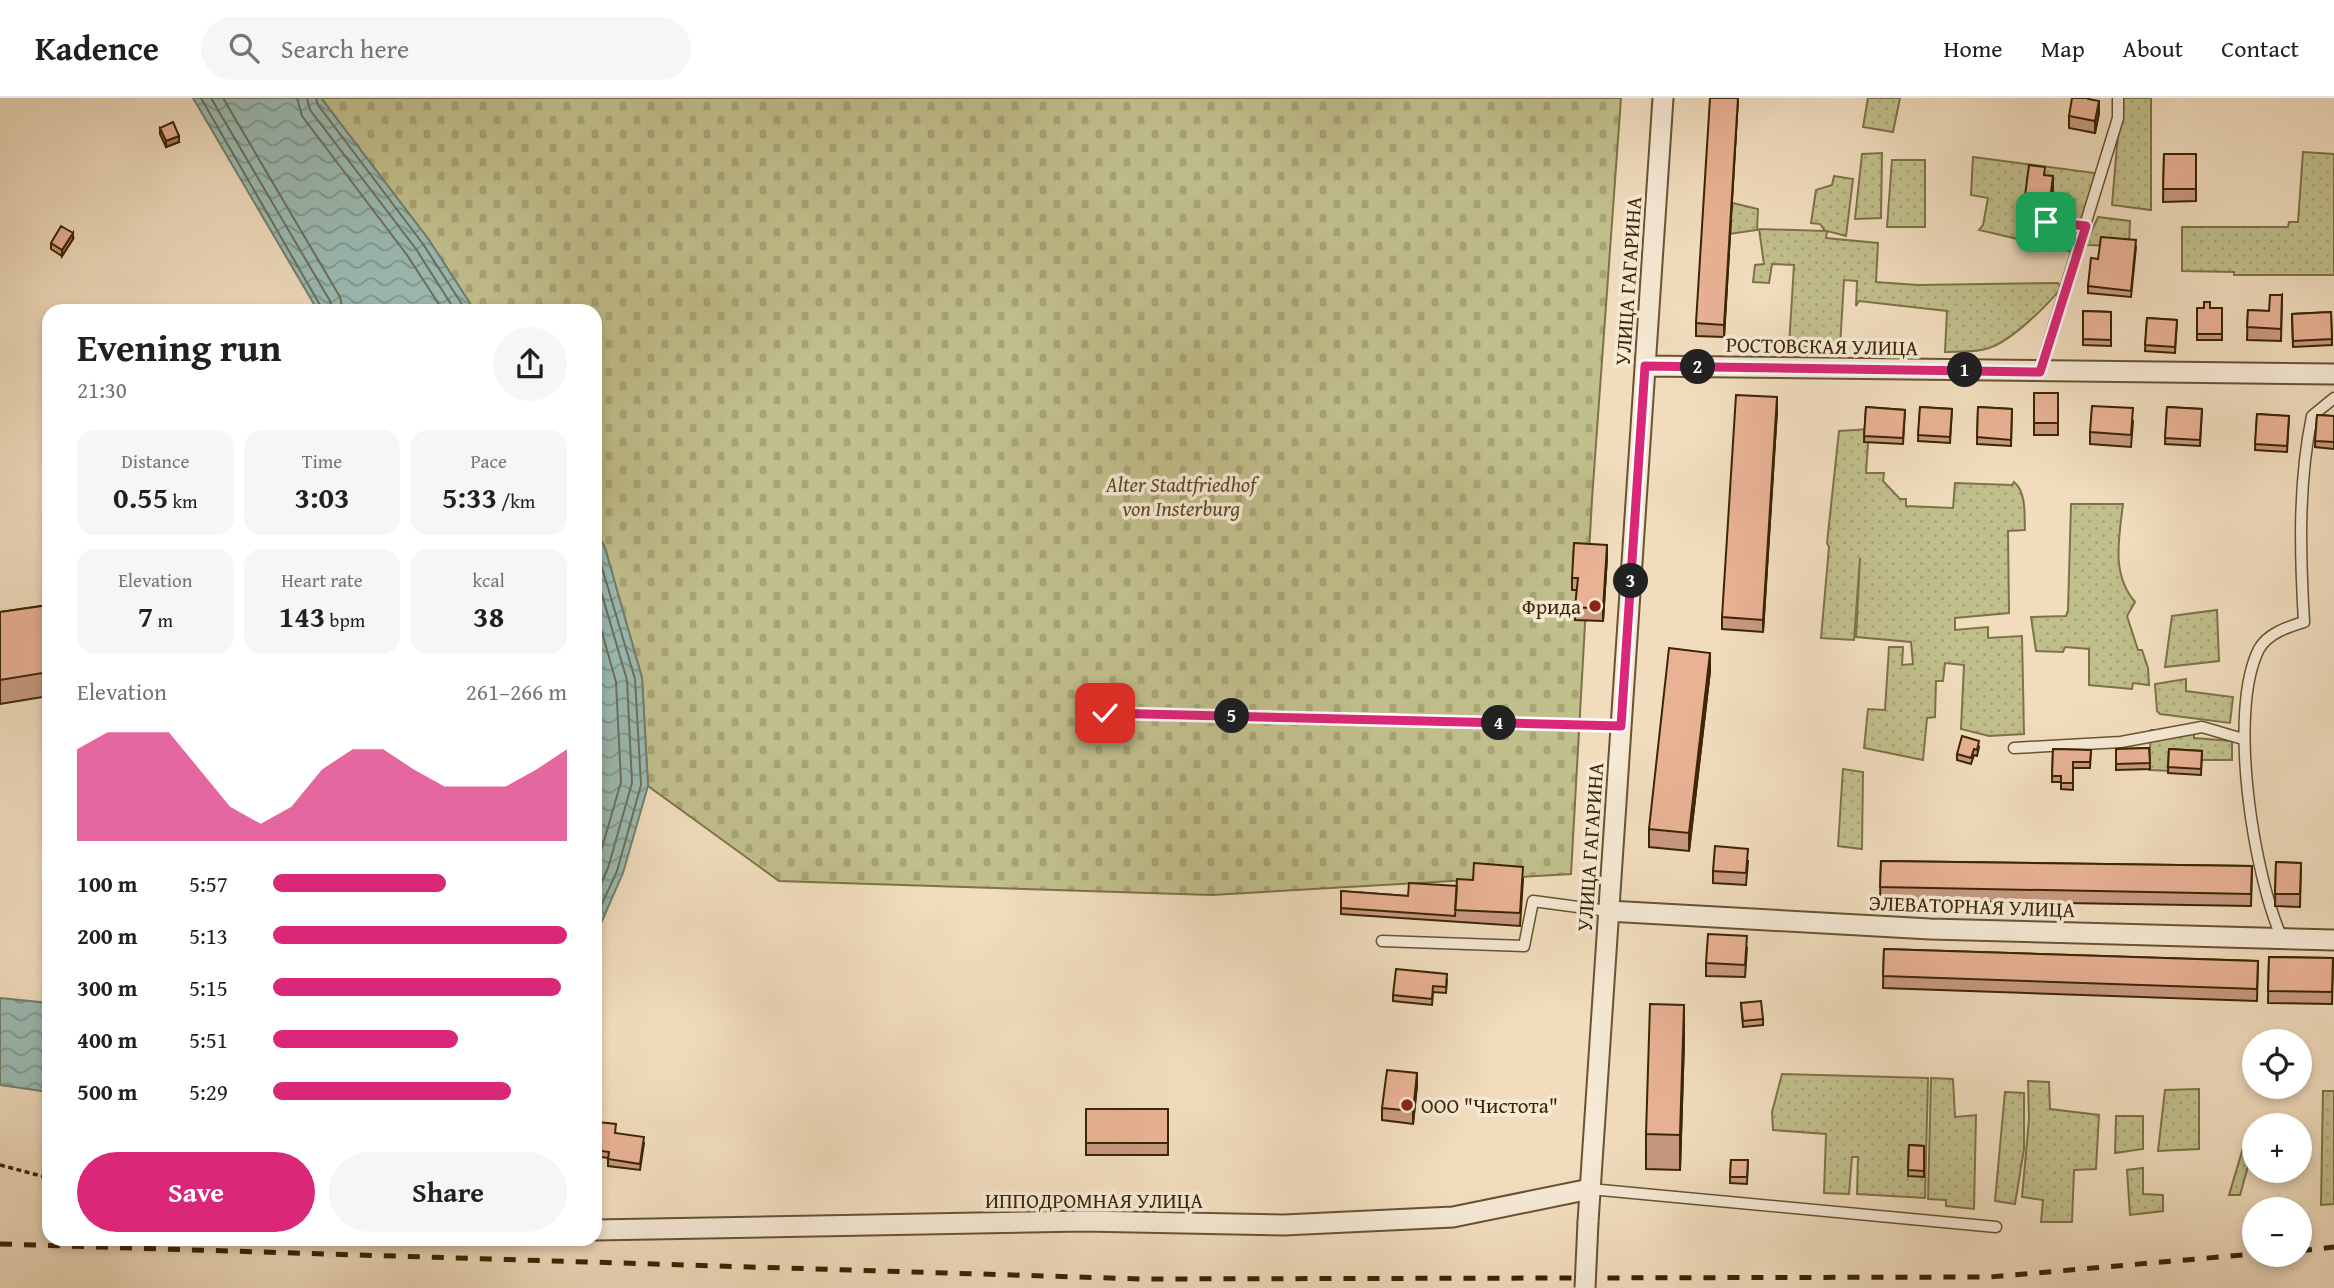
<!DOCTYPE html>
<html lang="en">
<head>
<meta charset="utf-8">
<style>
  :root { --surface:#fff; --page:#f6f6f6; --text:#202124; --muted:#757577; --line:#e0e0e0; --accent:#db2777 }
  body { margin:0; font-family:"Gentium Book Plus",serif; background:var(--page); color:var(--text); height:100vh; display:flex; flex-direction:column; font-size:26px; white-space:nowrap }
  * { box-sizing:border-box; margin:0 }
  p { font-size:23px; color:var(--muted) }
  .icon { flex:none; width:38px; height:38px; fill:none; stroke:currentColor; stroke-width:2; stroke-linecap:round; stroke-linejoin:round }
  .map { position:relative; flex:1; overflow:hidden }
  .sheet { position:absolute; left:42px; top:206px; width:560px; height:942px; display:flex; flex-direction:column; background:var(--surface); border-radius:21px; box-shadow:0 4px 10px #0003 }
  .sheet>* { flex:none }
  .fabs { position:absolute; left:2242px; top:931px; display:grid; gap:14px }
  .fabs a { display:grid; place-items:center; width:70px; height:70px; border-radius:50%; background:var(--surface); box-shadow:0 4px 10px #0003; font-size:35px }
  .pin { position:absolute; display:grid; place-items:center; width:60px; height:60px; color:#fff; margin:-30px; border-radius:14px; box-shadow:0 4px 10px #0006 }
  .km { position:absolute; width:35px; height:35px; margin:-18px; border-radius:50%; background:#222; color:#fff; font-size:19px; line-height:35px; text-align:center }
  .round { display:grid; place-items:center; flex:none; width:74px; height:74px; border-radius:37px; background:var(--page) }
  .overview { display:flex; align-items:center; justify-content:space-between; height:119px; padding:0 35px }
  h1 { font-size:38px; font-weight:800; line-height:52px }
  .metrics { display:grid; grid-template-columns:repeat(3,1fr); gap:10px; height:119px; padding:7px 35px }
  .metrics div { display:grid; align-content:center; border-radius:18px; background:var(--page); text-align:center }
  .metrics b { font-size:30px; font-weight:800 }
  .metrics small { font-size:19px; font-weight:400 }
  .metrics p { font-size:19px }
  .chart { height:196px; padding:14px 35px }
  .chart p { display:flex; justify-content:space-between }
  .chart svg { width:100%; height:126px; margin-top:7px; fill:var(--accent); opacity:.7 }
  .primary-button { display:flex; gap:14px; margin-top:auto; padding:14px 35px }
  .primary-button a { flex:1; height:80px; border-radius:42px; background:var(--accent); color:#fff; font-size:28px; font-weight:800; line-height:80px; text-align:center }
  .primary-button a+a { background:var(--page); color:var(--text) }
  ul { padding:0 35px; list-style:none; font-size:23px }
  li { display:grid; grid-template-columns:112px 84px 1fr; align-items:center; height:52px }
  li i { height:18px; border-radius:9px; background:var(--accent) }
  header { display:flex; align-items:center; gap:42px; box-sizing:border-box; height:98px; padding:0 35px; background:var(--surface); border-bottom:2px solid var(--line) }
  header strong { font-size:33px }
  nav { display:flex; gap:38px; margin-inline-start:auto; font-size:24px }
  .search { width:490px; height:63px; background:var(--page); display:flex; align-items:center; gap:18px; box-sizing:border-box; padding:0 24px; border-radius:38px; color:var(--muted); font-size:26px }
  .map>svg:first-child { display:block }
  .cemetery { fill:url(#cemetery-stones); stroke:#7e7247; stroke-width:2 }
  .park { fill:url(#park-dots); stroke:#7e7247; stroke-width:2 }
  .water { fill:url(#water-waves); stroke:#757f6d; stroke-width:2 }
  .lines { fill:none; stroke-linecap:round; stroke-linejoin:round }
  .shore { stroke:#6b705b; stroke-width:2 }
  .service-casing { stroke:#685331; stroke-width:13 }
  .minor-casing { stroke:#685331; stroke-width:23 }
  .path { stroke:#3b2502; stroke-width:3.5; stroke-dasharray:5 3.5; stroke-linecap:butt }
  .service { stroke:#f6e9d5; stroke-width:10 }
  .minor { stroke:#f6e9d5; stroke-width:19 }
  .rail { stroke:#3b2502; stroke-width:5; stroke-dasharray:12 12; stroke-linecap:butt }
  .minor-bridge-casing { stroke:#685331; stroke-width:23; stroke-linecap:butt }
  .minor-bridge { stroke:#f6e9d5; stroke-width:19 }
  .wall { fill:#c89980; stroke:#3b2502; stroke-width:2 }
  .shaded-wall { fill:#a37d68; stroke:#3b2502; stroke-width:2 }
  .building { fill:#e9b295; stroke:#3b2502; stroke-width:2 }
  .route-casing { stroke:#fff; stroke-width:14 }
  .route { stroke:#db2777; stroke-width:9 }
  .poi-dot { fill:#8f2418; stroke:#f6e9d5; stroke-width:2.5 }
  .labels { text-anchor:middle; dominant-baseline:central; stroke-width:7; stroke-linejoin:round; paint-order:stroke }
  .street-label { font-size:21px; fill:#3b2502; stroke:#f6e9d5 }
  .park-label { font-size:21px; font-style:italic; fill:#5c4c24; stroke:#f6e9d5 }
  .poi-label { font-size:21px; fill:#3b2502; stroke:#f6e9d5; text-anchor:end }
</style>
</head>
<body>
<header>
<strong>Kadence</strong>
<div class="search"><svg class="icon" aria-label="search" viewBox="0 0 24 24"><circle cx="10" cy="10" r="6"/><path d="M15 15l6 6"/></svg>Search here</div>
<nav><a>Home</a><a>Map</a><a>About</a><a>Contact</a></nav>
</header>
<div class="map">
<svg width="2334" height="1190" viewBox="0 0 2334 1190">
  <defs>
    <pattern id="cemetery-stones" width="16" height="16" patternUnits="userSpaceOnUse" patternTransform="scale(1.75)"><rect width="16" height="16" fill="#c1bf8c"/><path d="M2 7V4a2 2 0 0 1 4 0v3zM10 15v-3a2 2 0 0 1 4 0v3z" fill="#a7a477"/></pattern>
    <pattern id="park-dots" width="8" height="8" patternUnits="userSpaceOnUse" patternTransform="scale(1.75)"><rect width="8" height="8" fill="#c1bf8c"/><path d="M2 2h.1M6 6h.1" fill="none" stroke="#a7a477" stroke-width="1.8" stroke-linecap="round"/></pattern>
    <pattern id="water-waves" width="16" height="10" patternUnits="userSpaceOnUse" patternTransform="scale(1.75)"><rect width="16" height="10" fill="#9bbbb4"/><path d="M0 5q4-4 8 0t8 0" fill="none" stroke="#809890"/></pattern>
  </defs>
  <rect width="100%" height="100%" fill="#f1ddbe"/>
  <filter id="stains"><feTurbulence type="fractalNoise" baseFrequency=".00286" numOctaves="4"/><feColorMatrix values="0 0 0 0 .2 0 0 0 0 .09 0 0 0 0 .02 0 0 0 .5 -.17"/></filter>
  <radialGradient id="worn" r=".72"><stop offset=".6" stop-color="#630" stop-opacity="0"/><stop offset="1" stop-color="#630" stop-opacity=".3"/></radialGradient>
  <!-- cemetery -->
  <path class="cemetery" d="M321,0H1621L1592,401L1571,776L1212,797L779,783L648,688L642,580L605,450L595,430V214L475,213L429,142Z"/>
  <!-- park -->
  <path class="park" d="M1868,0H1900L1893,34L1863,29Z
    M2121,0H2151V112L2112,107Z
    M2303,54L2334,56V177H2234V174L2182,173V129H2288L2289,124H2298Z
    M1882,55L1881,120L1855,121L1862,56Z
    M1973,59L2095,75L2089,112L2073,154L1979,132L1983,127L1988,100L1971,97Z
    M1892,62H1925V129H1887Z
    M1834,78L1853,81L1846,138L1827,133L1826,140L1878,145L1876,184L1918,187L2058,185L2061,190C2047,208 2011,243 1989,250C1976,255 1958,253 1945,254L1947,213L1859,203L1856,208L1857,183L1844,182L1840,249L1789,248L1794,167L1772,166L1769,185L1753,184L1755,167L1764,166L1759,131L1825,133L1820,126L1811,125L1816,92L1832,87Z
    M1724,103L1758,111L1757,132L1722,137Z
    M2098,119L2130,123L2129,148L2085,147Z
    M1869,331L1866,375H1884L1883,383L1900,401H1906V408L1953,410L1955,385L2012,387L2014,384C2027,395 2024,417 2025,432L2008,433L2009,515L1955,520V532L1988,529V540L2022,538L2024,636L1989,638L1961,631L1964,567L1945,565L1943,583H1936L1935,619L1927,620L1923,662L1864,650L1868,611L1885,612L1889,549H1903L1902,567L1913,566L1911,544L1856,539L1860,460L1854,542L1821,540L1829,449L1827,445L1839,333Z
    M2071,406H2123C2119,441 2111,476 2135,504L2127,518L2138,552H2142L2148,570L2149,587L2133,585L2132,591L2089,587V551L2065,549L2063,554L2036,553L2031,519L2066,518L2068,512Z
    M2217,512L2219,563L2165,569L2172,518Z
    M2186,581V593L2233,599L2230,625L2160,616L2157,613L2155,586Z
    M2151,632H2194V640L2232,643V662H2197L2195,674L2149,672Z
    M1843,671L1863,674L1862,751L1838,748Z
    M1782,976L1928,980L1925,1100L1857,1096L1858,1059H1852L1849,1096L1824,1095L1826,1036L1773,1032L1772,1014Z
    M1931,980L1953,981L1955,1019L1976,1017L1974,1111L1946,1108V1102L1928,1101Z
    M2028,983L2049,984L2050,1011L2099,1017L2096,1071L2074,1072L2072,1124H2041L2043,1102L2022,1099L2029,1021Z
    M2199,991V1051L2158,1053L2165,992Z
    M2323,993H2334V1106L2321,1107Z
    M2005,994L2024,995V1051L2015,1106L1995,1103Z
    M2116,1018H2143V1051L2115,1055Z
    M2243,1050L2252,1054L2240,1097H2229Z
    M2143,1070V1096L2163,1097V1113L2130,1117L2127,1072Z"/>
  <!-- water -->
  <path class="water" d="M193,0H321L429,142L475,213H318Z
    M595,430L605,450L642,580L648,688L623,775L595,839Z
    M0,900L49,905V994L0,987Z"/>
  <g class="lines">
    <!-- shore -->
    <path class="shore" d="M201,0L324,214
      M211,0L330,203L333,214
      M223,0L340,199L343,214
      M297,0L302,18L407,157L444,214
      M307,0L310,12L416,151L456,214
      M316,0L318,7L423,146L467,214
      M595,446L635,581L641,687L617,773L595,821
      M595,473L627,582L632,685L608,770L595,800
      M595,510L616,584L621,684L595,774"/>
    <!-- service casing -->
    <g class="service-casing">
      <path id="service" d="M2046,124L2086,128
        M2040,273L2118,20V0
        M2014,650L2121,644L2202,629L2243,641
        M2282,840C2254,778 2227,614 2259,551C2268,535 2288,529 2304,524C2300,455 2298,385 2312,318L2334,300
        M1382,843L1524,848L1533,803L1608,813
        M1590,1091L1996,1129"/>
    </g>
    <!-- minor casing -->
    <g class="minor-casing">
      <path id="minor" d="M1645,268L2334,276
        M1608,813L1930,831L2334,842
        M1588,1124L1663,0
        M595,1132L1083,1123L1284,1127L1453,1119L1590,1091"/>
    </g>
    <!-- path -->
    <path class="path" d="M1105,615L1605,628
      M0,1067L49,1080"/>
    <!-- service -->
    <use href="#service" class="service"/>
    <!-- minor -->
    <use href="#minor" class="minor"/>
    <!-- rail -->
    <path class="rail" d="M0,1146L1143,1181L1990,1179L2254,1156
      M2300,1153L2334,1149"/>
    <!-- minor-bridge casing -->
    <g class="minor-bridge-casing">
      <path id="minor-bridge" d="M1585,1190L1588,1124"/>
    </g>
    <!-- minor-bridge -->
    <use href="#minor-bridge" class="minor-bridge"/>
  </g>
  <!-- wall -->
  <path class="wall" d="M1738,0L1724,239L1696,238V225Z
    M2089,0L2099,15L2095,35L2069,30V18Z
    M160,30L179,44L166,49L160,36Z
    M2164,56H2196V103L2163,104Z
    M2045,77L2053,90L2050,114L2025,111V98Z
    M73,141L62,158L51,151V145Z
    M2136,149L2131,199L2088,195V188L2098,161Z
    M2282,197L2281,243L2247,242L2248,212L2269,213Z
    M2197,210H2222V242H2197Z
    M2083,213L2111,214V248L2083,247Z
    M2331,214L2332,247L2293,249L2292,216Z
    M2147,220L2177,222L2175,255L2145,253Z
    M2034,295H2058V337H2034Z
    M1866,309L1905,312L1903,346L1864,344Z
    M1920,309L1952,311L1950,345L1918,343Z
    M1978,309L2012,311L2011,348L1977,346Z
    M2167,309L2202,311L2200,348L2165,346Z
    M1777,312L1763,534L1722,531V519Z
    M2257,316L2289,318L2287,354L2255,352Z
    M2317,317L2334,318V351L2315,349Z
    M2133,323L2131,349L2090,346V334Z
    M1607,459L1603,523L1575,522L1577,492H1572V480Z
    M49,507V598L0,606V514Z
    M1710,573L1689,753L1649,749V731Z
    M1979,649L1977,658L1974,657L1971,666L1957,662V656Z
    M2149,650L2150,671L2116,672V651Z
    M2053,651L2091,652L2090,670H2073V692L2061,691V684H2052Z
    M2169,651L2202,653L2201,677L2168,675Z
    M1748,763L1746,787L1713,785V773Z
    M1881,763L2252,768L2251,808L1880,802Z
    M2276,764L2301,765L2300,809L2275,808Z
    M1523,781L1520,828L1341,816V793L1408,798L1457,788L1473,782Z
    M1747,850L1745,879L1706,878V865Z
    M1884,851L2258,863L2257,903L1883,890Z
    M2269,859L2333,860L2332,906L2268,905Z
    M1447,882L1446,895L1433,894L1432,907L1393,903V897Z
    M1741,905L1763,921V927L1743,929Z
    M1684,942L1680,1072L1646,1071V1036Z
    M1417,987L1413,1026L1382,1022V1010Z
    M1086,1011H1168V1057H1086Z
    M615,1035L644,1045L640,1072L608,1068V1060L595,1058V1044Z
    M1909,1047L1924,1048V1079L1908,1078Z
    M1731,1062H1748L1747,1086L1730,1085Z"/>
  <!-- shaded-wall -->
  <path class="shaded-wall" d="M1738,0L1724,239V227Z
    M2099,3V15L2095,35V23Z
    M179,38V44L166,49V43Z
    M2053,78V90L2050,114V102Z
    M73,135V141L62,158V152Z
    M1777,299V312L1763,534V522Z
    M1607,447V459L1603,523V511Z
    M1710,555V573L1689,753V735Z
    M1684,907V942L1680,1072V1037Z
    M1417,975V987L1413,1026V1013Z"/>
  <!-- building -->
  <path class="building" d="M1710,0H1738L1724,227L1696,225Z
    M2072,0H2088V1L2099,3L2095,23L2069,18Z
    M173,24L179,38L166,43L160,30Z
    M2164,56H2196V91H2163Z
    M2029,67L2045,69L2044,77L2053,78L2050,102L2025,98Z
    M61,128L73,135L62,152L51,145Z
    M2101,139L2136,142L2131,193L2088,188L2091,160L2098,161Z
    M2270,197H2282L2281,231L2247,229L2248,212L2269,213Z
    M2204,204H2210V210H2222V236H2197V210H2204Z
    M2083,213L2111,214V242L2083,241Z
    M2331,214L2332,241L2293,243L2292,216Z
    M2147,220L2177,222L2175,249L2145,247Z
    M2034,295H2058V325H2034Z
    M1736,297L1777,299L1763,522L1722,519Z
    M2092,308L2133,310L2131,337L2090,334Z
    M1866,309L1905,312L1903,340L1864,338Z
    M1920,309L1952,311L1950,339L1918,337Z
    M1978,309L2012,311L2011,342L1977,339Z
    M2167,309L2202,311L2200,342L2165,340Z
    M2257,316L2289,318L2287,348L2255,346Z
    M2317,317L2334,318V344L2315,343Z
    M1574,445L1607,447L1603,511L1575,509L1578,480H1572Z
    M49,507V574L0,582V514Z
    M1669,550L1710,555L1689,735L1649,731Z
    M1962,638L1979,643L1977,652L1974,651L1971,660L1957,656Z
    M2149,650L2150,665L2116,666V651Z
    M2053,651L2091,652L2090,664H2073V685H2061V678H2052Z
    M2169,651L2202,653L2201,671L2168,669Z
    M1715,748L1748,751L1746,775L1713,773Z
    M1881,763L2252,768L2251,796L1880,789Z
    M2276,764L2301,765L2300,796H2275Z
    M1474,765L1523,769L1520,815L1455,812L1457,781L1473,782Z
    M1409,785L1457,788L1455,818L1341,810V793L1408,798Z
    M1708,836L1747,838L1745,867L1706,865Z
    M1884,851L2258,863L2257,891L1883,878Z
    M2269,859L2333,860L2332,894L2268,893Z
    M1396,871L1447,876L1446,889L1433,888L1432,901L1393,897Z
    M1761,903L1763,921L1743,923L1741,905Z
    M1650,906L1684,907L1680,1037L1646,1036Z
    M1387,972L1417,975L1413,1013L1382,1010Z
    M1086,1011H1168V1045H1086Z
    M598,1024L616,1026L615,1035L644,1039L640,1066L608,1061L609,1054L595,1052Z
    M1909,1047L1924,1048V1073L1908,1072Z
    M1731,1062H1748L1747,1079H1730Z"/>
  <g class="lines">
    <!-- route casing -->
    <g class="route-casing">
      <path id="route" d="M1105,615L1621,628L1645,268L2040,274L2086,128L2046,124"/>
    </g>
    <!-- route -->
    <use href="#route" class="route"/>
  </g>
  <!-- markers -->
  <g class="poi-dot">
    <circle cx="1595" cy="508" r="7"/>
    <circle cx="1407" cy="1007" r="7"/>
  </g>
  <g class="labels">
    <!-- street labels -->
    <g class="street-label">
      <text transform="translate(1628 183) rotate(-86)">УЛИЦА ГАГАРИНА</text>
      <text transform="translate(1822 248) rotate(1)">РОСТОВСКАЯ УЛИЦА</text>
      <text transform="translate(1590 749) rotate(-86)">УЛИЦА ГАГАРИНА</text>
      <text transform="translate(1972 808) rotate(2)">ЭЛЕВАТОРНАЯ УЛИЦА</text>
      <text x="1094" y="1102">ИППОДРОМНАЯ УЛИЦА</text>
    </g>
    <!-- park labels -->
    <g class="park-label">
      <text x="1181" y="386">Alter Stadtfriedhof<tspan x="1181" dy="24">von Insterburg</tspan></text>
    </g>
    <!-- poi labels -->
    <g class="poi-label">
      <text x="1581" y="508">Фрида</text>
      <text x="1421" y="1007" text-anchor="start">ООО "Чистота"</text>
    </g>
  </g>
  <rect width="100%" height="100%" filter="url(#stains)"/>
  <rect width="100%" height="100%" fill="url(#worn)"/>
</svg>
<div class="fabs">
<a><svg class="icon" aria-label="locate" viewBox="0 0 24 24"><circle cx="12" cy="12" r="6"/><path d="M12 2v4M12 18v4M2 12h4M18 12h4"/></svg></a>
<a>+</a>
<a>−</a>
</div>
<div class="pin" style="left:2046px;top:124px;background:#1e9e55"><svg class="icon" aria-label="arrive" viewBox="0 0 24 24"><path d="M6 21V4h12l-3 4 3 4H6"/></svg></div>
<div class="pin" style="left:1105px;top:615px;background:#d93025"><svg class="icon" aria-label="check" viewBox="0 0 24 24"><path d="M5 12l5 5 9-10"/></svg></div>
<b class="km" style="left:1965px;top:272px">1</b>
<b class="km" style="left:1698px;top:269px">2</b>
<b class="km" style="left:1631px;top:483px">3</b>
<b class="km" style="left:1499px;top:625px">4</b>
<b class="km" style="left:1232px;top:618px">5</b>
<section class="sheet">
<div class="overview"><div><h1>Evening run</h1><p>21:30</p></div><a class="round"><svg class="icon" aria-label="share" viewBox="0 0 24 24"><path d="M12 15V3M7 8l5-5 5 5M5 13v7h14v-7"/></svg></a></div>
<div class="metrics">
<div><p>Distance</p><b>0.55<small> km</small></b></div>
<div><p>Time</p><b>3:03</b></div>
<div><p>Pace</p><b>5:33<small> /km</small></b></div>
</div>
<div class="metrics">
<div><p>Elevation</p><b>7<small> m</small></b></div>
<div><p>Heart rate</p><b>143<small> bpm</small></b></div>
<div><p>kcal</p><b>38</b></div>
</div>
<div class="chart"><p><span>Elevation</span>261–266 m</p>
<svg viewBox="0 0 160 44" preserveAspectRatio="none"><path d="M0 44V12L10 6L20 6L30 6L40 19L50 32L60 38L70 32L80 19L90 12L100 12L110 19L120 25L130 25L140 25L150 19L160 12V44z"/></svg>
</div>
<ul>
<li><b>100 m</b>5:57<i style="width:59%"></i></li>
<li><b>200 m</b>5:13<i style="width:100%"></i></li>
<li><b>300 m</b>5:15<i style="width:98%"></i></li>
<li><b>400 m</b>5:51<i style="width:63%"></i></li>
<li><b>500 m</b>5:29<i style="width:81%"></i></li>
</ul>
<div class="primary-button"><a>Save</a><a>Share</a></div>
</section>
</div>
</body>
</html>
